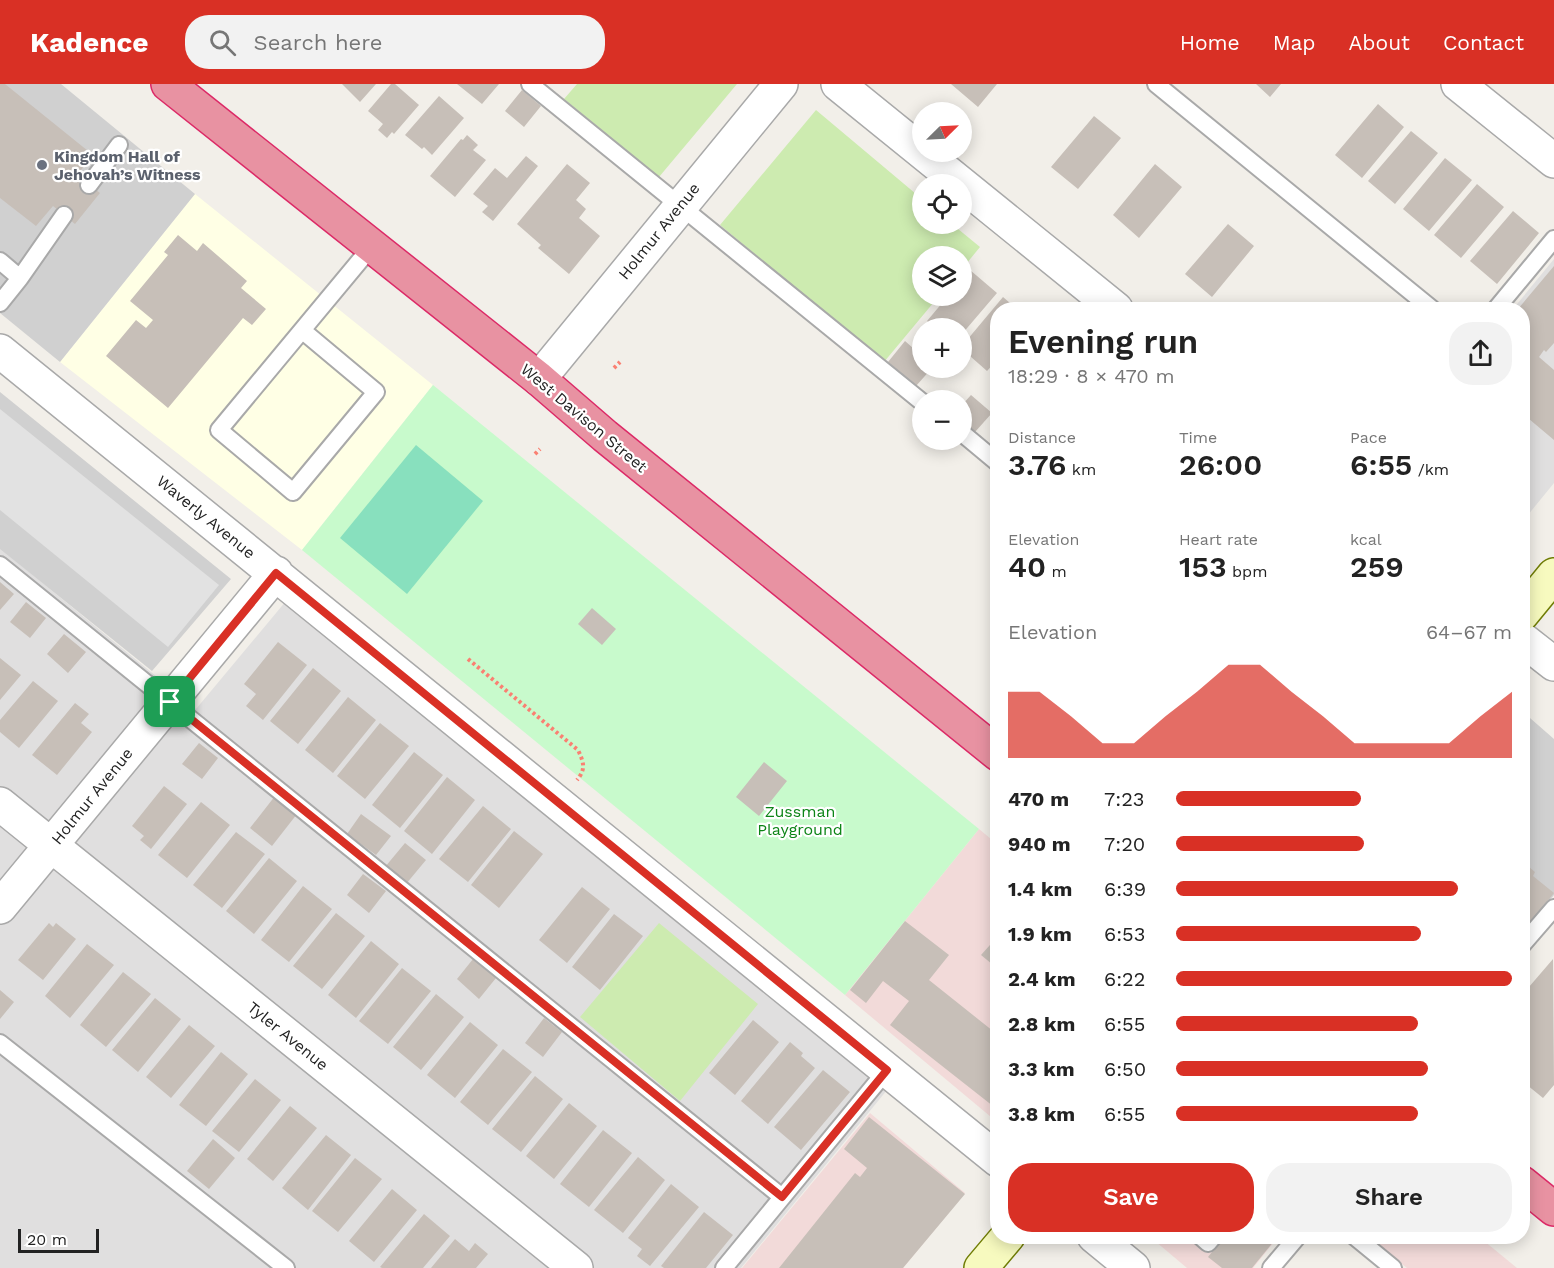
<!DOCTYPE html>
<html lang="en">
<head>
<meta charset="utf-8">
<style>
  :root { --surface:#fff; --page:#f2f2f2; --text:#222; --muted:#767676; --accent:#d93025 }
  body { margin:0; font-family:"Work Sans",sans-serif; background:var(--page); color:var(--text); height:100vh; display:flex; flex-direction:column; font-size:22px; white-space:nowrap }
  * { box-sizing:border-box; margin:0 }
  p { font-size:20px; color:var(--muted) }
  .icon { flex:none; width:33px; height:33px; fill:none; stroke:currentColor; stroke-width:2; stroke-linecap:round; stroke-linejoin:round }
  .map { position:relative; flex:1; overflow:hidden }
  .details { position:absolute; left:990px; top:218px; width:540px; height:942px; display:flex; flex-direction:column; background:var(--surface); border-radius:24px; box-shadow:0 3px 15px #0003 }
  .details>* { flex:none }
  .needle { width:39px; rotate:66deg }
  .fabs { position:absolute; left:912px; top:18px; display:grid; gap:12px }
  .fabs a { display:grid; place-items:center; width:60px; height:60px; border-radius:50%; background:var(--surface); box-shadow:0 3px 15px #0003; font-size:30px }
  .scale { position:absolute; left:18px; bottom:15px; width:81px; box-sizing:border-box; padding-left:6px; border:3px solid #222; border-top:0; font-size:16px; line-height:21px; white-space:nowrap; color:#222; -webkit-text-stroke:4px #fff; paint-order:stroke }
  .pin { position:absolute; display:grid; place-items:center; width:51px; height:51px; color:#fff; margin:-26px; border-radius:12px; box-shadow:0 3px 9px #0006 }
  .round { display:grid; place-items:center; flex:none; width:63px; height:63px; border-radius:24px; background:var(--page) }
  .summary { display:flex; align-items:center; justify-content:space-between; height:102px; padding:0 18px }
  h1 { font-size:33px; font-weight:600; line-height:45px }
  .stats { display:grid; grid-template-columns:repeat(3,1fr); gap:9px; height:102px; padding:6px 18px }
  .stats div { display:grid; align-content:center }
  .stats b { font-size:30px; font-weight:600 }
  .stats small { font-size:16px; font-weight:400 }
  .stats p { font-size:16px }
  .chart { height:168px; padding:12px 18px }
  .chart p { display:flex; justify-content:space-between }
  .chart svg { width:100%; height:108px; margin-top:6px; fill:var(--accent); opacity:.7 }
  .action { display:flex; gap:12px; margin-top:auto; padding:12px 18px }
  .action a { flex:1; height:69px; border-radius:24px; background:var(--accent); color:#fff; font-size:24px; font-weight:600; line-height:69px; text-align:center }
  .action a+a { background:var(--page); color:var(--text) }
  ul { padding:0 18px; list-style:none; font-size:20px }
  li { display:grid; grid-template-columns:96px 72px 1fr; align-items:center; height:45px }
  li i { height:15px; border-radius:8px; background:var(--accent) }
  header { display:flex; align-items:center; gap:36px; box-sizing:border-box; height:84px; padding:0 30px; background:var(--accent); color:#fff }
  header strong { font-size:28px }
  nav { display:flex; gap:33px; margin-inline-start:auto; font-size:21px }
  .search { width:420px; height:54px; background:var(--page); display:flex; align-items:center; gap:15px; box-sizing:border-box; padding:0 21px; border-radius:24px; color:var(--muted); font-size:22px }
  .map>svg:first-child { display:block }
  .residential { fill:#e0dfdf }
  .commercial { fill:#f2dad9 }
  .education { fill:#ffffe5 }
  .religious { fill:#d0d0d0 }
  .grass { fill:#cdebb0 }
  .park { fill:#c8facc }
  .pitch { fill:#88e0be }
  .parking { fill:#e2e2e2 }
  .building { fill:#c7bfb8 }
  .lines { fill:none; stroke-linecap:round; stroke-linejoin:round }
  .lane-casing { stroke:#a9a9a9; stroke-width:20 }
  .street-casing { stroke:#a9a9a9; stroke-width:36 }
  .secondary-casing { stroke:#707d05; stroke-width:36 }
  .highway-casing { stroke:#dc2a67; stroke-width:36 }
  .path { stroke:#fa8072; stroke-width:4; stroke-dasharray:3 3; stroke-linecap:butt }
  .lane { stroke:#fff; stroke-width:16 }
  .street { stroke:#fff; stroke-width:33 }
  .secondary { stroke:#f7fabf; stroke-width:33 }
  .highway { stroke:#e892a2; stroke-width:33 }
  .route-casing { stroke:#fff; stroke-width:12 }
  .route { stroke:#d93025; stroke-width:8 }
  .worship-dot { fill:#6b7280; stroke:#fff; stroke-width:2 }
  .labels { text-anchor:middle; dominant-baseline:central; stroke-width:4.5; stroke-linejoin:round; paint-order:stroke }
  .worship-label { font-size:16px; font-weight:bold; fill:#5b616d; stroke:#fff; text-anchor:start }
  .street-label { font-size:16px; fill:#222; stroke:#fff }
  .park-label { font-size:16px; fill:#0c8416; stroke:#fff }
</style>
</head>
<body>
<header>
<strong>Kadence</strong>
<div class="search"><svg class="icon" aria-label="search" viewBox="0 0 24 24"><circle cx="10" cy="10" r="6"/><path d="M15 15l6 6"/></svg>Search here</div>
<nav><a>Home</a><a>Map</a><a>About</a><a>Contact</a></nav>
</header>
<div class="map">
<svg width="1554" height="1184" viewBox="0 0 1554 1184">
  <rect width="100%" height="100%" fill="#f2efe9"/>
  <!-- residential -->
  <path class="residential" d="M1554,175V399L1523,437L1522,225H1513Z
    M0,464L196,625L286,517L892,1000L741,1184H0Z"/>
  <!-- commercial -->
  <path class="commercial" d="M979,745L997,760V1038L845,911Z
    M870,1029L965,1109L903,1184H742Z
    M1149,1152H1279L1253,1184H1187Z
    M1367,1152H1478L1517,1184H1407Z"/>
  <!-- education -->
  <path class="education" d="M195,110L433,301L302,466L60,278Z"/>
  <!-- religious -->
  <path class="religious" d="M0,0H61L195,110L60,278L0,229Z
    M0,308L231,495L152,587L0,465Z
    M1522,627L1554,655V811L1523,849Z"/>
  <!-- grass -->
  <path class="grass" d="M577,0H737L659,93L564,15Z
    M816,26L922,115V140H952L980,163L962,185V172H922V212H939L884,278L720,141Z
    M659,839L758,920L680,1017L580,933Z"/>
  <!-- park -->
  <path class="park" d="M433,301L979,745L845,911L302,466Z"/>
  <!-- pitch -->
  <path class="pitch" d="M416,361L483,417L407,510L340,454Z"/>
  <!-- parking -->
  <path class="parking" d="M0,325L219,501L168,563L0,426Z"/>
  <!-- building -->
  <path class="building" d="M0,0H5L93,71L77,91L100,109L75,140L53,122L36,142L0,114Z
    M342,0H376L360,18Z
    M391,0H395L419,21L394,50L392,48L387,54L378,46L383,40L368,27Z
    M457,0H499L482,20Z
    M951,0H997L978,23Z
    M1256,0H1281L1270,13Z
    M522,6L541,22L524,43L505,27Z
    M439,12L464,34L432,71L424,63L422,65L405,51Z
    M1378,20L1404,43L1362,94L1335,71Z
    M1094,32L1121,54L1078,105L1051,83Z
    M1411,47L1438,69L1395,120L1368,97Z
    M467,51L478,61L473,66L486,76L455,113L430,92L461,55L463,56Z
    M526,72L538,82L493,137L482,128L488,122L473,110L495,84L507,94Z
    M1445,74L1472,96L1429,147L1403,125Z
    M567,80L590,99L576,116L586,125L579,134L600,152L569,190L538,164L541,161L517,140Z
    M1155,80L1182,103L1139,154L1113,131Z
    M1477,100L1504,123L1461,174L1434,151Z
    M1513,127L1539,149L1497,200L1470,177Z
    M1228,140L1254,162L1212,213L1185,190Z
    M178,151L197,167L203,159L247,197L241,204L266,225L252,241L243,234L168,324L106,272L136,236L146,244L153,236L130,217L168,171L164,168Z
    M1554,182V259L1546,268L1544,266L1539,273L1554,286V356L1522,329V225H1518Z
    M970,186L997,209L962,250V244H936L927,237L948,212H962V196Z
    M1003,213L1017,225H998V275L987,287L962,265V262Z
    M905,257L922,272V284H932L916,302L888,278Z
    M971,311L992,329L975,348L962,336V321Z
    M0,498L14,510L0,526Z
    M26,518L46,534L30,554L10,538Z
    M592,524L616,545L602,561L578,540Z
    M64,550L86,568L68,589L47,570Z
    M278,558L307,581L263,636L246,622L256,610L244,600Z
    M0,574L21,591L0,616Z
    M313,584L341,607L298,660L270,637Z
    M33,597L58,617L19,664L0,648V636Z
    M348,613L376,636L333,689L305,666Z
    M75,619L89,630L81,639L92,648L57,691L32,671Z
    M380,639L409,662L365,715L337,692Z
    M199,659L218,674L202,695L182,680Z
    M414,668L443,691L400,744L372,721Z
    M764,678L787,697L759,732L736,713Z
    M447,693L475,716L432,770L404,747Z
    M164,702L187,720L151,765L140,756L144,752L132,742Z
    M275,712L297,730L272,762L250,744Z
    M201,718L230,741L187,794L158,771Z
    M483,722L511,745L468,798L439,775Z
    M361,730L391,752L376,771L347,750Z
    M514,747L543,770L499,824L471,801Z
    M236,748L265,770L222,824L193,801Z
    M405,759L426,776L406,800L385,783Z
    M269,774L297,797L254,850L226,827Z
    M1522,777L1535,788L1533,792L1554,809L1522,849Z
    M363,790L386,807L369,829L347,811Z
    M303,802L332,825L289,878L261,856Z
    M582,803L610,825L567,879L539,856Z
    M336,829L365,852L322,905L293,882Z
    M614,830L643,852L600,906L572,883Z
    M905,837L949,871L929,896L998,951V1026L890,941L909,917L883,897L866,919L850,906Z
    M49,839L53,843L56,839L76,855L43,896L18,876Z
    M998,852V885L981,871Z
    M371,857L399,880L356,934L328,911Z
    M87,860L114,881L70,934L45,912Z
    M473,875L496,894L479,915L457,895Z
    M1553,875L1554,1001L1543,1014L1522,997V911Z
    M402,884L431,907L388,960L359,937Z
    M123,888L151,910L106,963L80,941Z
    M0,906L14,918L0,935Z
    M436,910L464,933L421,986L393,963Z
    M155,914L181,935L138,988L112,966Z
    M544,934L562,948L543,973L525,959Z
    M753,936L779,958L735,1011L709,989Z
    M470,938L498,961L455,1014L427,991Z
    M189,941L215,962L171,1014L146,993Z
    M790,958L803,969L801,972L815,984L768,1040L741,1017Z
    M503,965L532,988L488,1041L460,1018Z
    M221,968L248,990L206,1042L179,1021Z
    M823,986L850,1008L801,1066L774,1043Z
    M535,992L563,1015L521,1068L492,1045Z
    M255,995L281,1016L239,1068L212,1047Z
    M569,1019L597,1042L554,1095L526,1072Z
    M290,1022L317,1044L273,1097L247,1075Z
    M869,1033L965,1110L903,1184H779L855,1089L860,1093L867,1084L844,1065Z
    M603,1046L632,1069L589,1123L560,1100Z
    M326,1051L351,1071L308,1126L282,1104Z
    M213,1055L235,1074L209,1105L187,1087Z
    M638,1073L665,1096L623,1149L594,1126Z
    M355,1074L382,1095L338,1148L312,1127Z
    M671,1100L699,1123L650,1182L637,1172L642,1165L628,1154Z
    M392,1105L417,1126L374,1178L349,1157Z
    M704,1128L733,1151L706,1184H664L661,1182Z
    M424,1130L450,1152L423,1184H382L380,1183Z
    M1225,1152H1278L1252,1184H1222L1208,1173Z
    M455,1155L469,1167L475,1159L488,1170L476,1184H431Z"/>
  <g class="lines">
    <!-- lane casing -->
    <g class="lane-casing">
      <path id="lane" d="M530,0L922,318
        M1156,0L1432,225
        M89,101L119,61
        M0,177L20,194L0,219
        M20,194L64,131
        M1496,225L1554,155
        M303,247L376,308L293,408L219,346L372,162
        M962,349L998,379
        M0,481L782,1113
        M1522,861L1554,824
        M0,959L286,1184
        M1200,1152L1208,1159L1214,1152
        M1354,1152L1393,1184
        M724,1184L887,986
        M1271,1184L1298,1152"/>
    </g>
    <!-- street casing -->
    <g class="street-casing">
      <path id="street" d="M838,0L1116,225
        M1458,0L1554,77
        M0,267L998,1076
        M539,295L781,0
        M1522,555L1554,580
        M0,720L576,1184
        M0,823L276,489
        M1094,1152L1133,1184"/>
    </g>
    <!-- secondary casing -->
    <g class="secondary-casing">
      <path id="secondary" d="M1522,530L1554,491
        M981,1184L1008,1152"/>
    </g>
    <!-- highway casing -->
    <g class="highway-casing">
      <path id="highway" d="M168,0L539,295L605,352L998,670
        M1522,1099L1554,1125"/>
    </g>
    <!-- path -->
    <path class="path" d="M614,284L620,278
      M535,370L540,365
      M468,575L578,666C584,679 586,685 577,696"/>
    <!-- lane -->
    <use href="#lane" class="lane"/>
    <!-- street -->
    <use href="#street" class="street"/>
    <!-- secondary -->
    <use href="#secondary" class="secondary"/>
    <!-- highway -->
    <use href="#highway" class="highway"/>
  </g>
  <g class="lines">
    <!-- route casing -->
    <g class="route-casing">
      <path id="route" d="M276,489L887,986L782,1113L170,618Z"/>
    </g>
    <!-- route -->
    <use href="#route" class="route"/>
  </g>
  <!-- markers -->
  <circle class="worship-dot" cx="42" cy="81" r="6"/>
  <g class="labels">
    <!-- worship labels -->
    <g class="worship-label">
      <text x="54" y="72">Kingdom Hall of<tspan x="54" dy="18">Jehovah’s Witness</tspan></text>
    </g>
    <!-- street labels -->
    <g class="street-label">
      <text transform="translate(659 147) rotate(-51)">Holmur Avenue</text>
      <text transform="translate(584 334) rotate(40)">West Davison Street</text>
      <text transform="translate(206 433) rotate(39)">Waverly Avenue</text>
      <text transform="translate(92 712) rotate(-51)">Holmur Avenue</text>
      <text transform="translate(288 952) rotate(39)">Tyler Avenue</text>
    </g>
    <!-- park labels -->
    <g class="park-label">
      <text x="800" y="727">Zussman<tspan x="800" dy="18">Playground</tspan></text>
    </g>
  </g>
</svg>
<div class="fabs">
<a><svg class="needle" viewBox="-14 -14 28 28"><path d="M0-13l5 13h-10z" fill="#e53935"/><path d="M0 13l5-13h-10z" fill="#767676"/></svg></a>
<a><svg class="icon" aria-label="locate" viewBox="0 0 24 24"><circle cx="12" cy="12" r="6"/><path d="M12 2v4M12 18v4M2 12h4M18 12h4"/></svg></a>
<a><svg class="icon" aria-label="layers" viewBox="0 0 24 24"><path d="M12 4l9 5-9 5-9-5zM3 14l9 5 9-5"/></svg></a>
<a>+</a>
<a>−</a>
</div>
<div class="scale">20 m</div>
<div class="pin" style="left:170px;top:618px;background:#1e9e55"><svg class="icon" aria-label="arrive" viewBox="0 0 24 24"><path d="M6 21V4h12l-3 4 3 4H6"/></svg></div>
<section class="details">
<div class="summary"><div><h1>Evening run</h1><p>18:29 · 8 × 470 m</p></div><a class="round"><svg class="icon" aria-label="share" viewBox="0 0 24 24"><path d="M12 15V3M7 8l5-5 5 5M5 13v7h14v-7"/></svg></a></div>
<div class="stats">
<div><p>Distance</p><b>3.76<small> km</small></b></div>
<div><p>Time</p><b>26:00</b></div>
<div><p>Pace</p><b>6:55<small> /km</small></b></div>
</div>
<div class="stats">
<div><p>Elevation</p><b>40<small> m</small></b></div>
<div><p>Heart rate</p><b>153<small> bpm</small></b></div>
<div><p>kcal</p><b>259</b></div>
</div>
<div class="chart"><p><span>Elevation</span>64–67 m</p>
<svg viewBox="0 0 160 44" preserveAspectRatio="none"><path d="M0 44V17L10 17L20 27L30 38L40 38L50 27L60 17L70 6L80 6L90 17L100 27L110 38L120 38L130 38L140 38L150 27L160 17V44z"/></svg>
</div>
<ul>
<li><b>470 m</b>7:23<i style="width:55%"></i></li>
<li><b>940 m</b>7:20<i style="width:56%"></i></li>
<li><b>1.4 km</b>6:39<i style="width:84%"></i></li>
<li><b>1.9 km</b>6:53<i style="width:73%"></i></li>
<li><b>2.4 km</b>6:22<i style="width:100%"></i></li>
<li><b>2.8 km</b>6:55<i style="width:72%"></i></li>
<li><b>3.3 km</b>6:50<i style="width:75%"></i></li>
<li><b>3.8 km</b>6:55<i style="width:72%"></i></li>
</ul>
<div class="action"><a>Save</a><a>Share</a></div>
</section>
</div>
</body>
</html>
